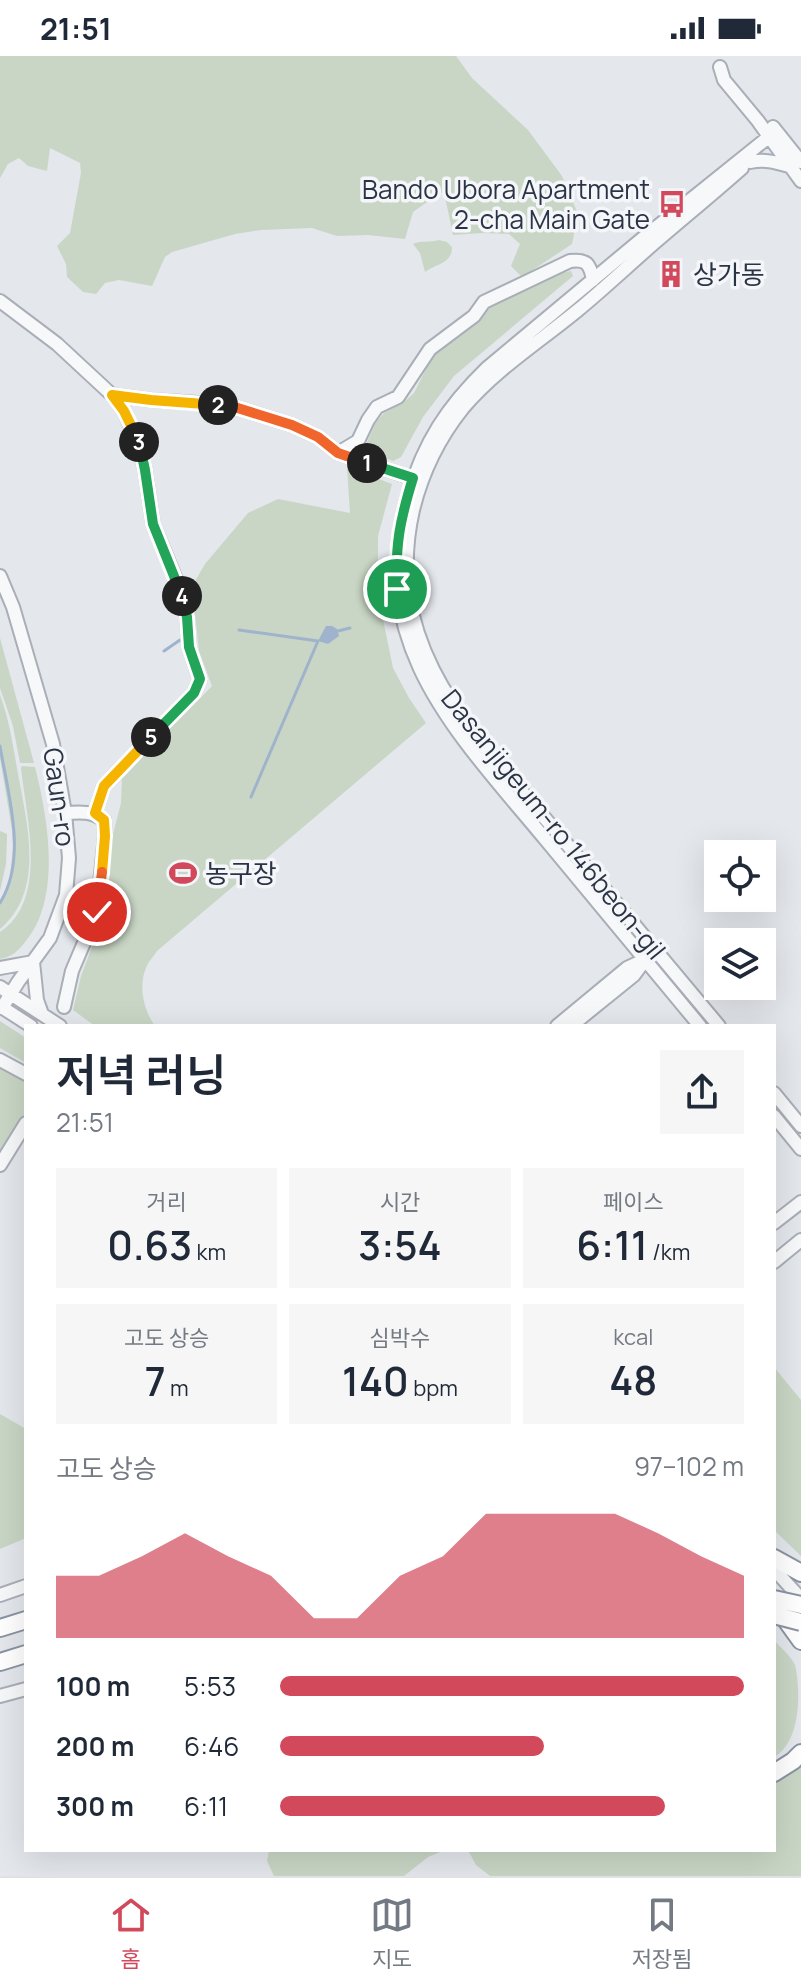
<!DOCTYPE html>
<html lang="ko">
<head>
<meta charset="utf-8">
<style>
  :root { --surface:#fff; --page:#f6f6f7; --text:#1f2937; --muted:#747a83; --line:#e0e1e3; --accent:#d1495b }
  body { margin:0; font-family:Manrope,"Noto Sans KR",sans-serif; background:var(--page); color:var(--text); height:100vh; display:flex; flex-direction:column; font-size:30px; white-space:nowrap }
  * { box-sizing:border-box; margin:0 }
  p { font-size:26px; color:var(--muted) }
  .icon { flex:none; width:44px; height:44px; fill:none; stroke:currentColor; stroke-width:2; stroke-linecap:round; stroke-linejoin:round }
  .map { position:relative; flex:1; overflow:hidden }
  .drawer { position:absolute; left:24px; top:968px; width:752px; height:828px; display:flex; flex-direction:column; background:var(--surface); border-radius:0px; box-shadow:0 8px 32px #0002 }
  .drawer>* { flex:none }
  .buttons { position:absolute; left:704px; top:784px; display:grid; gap:16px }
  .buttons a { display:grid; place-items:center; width:72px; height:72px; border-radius:0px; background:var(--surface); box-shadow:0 8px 32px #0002; font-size:40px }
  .pin { position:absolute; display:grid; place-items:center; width:68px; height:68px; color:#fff; margin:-34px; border:4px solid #fff; border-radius:50%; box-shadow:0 2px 8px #0007 }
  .km { position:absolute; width:40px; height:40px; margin:-20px; border-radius:50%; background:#222; color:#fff; font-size:22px; line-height:40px; text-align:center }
  .round { display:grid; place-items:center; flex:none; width:84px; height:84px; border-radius:0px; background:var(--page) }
  .headline { display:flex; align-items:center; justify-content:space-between; height:136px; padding:0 32px }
  h1 { font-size:44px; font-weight:600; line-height:60px }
  .figures { display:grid; grid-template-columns:repeat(3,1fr); gap:12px; height:136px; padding:8px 32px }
  .figures div { display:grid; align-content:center; border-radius:0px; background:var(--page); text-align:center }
  .figures b { font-size:40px; font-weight:600 }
  .figures small { font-size:22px; font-weight:400 }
  .figures p { font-size:22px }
  .chart { height:224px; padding:16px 32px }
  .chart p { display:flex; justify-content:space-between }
  .chart svg { width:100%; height:144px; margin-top:8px; fill:var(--accent); opacity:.7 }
  ul { padding:0 32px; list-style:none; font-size:26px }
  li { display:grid; grid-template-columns:128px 96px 1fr; align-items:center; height:60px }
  li i { height:20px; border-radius:10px; background:var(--accent) }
  .status { display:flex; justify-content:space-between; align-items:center; height:56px; padding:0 40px; background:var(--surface); direction:ltr }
  .status svg { height:22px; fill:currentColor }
  .tabs { display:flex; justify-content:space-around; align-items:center; height:112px; border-top:2px solid var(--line); background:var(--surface); font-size:22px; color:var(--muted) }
  .tabs a { display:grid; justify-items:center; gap:4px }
  .tabs .on { color:var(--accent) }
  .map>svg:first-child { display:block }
  .green { fill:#c9d6c5 }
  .water { fill:#9fb4cc }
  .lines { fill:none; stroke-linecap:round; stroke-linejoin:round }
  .stream { stroke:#9fb4cc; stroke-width:3 }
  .minor-casing { stroke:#a9aeb7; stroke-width:16 }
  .highway-casing { stroke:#8b94a3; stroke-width:20 }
  .minor { stroke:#f7f8fa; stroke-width:12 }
  .highway { stroke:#fff; stroke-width:16 }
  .highway-bridge-casing { stroke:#8b94a3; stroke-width:20; stroke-linecap:butt }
  .highway-bridge { stroke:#fff; stroke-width:16 }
  .split-1-casing { stroke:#fff; stroke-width:16 }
  .split-2-casing { stroke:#fff; stroke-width:16 }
  .split-3-casing { stroke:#fff; stroke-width:16 }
  .split-4-casing { stroke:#fff; stroke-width:16 }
  .split-5-casing { stroke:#fff; stroke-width:16 }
  .split-6-casing { stroke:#fff; stroke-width:16 }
  .split-7-casing { stroke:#fff; stroke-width:16 }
  .split-1 { stroke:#22a559; stroke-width:10 }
  .split-2 { stroke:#f0652b; stroke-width:10 }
  .split-3 { stroke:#f5b400; stroke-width:10 }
  .split-4 { stroke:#22a559; stroke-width:10 }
  .split-5 { stroke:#22a559; stroke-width:10 }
  .split-6 { stroke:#f5b400; stroke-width:10 }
  .split-7 { stroke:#f0652b; stroke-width:10 }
  .labels { text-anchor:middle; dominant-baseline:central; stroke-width:7; stroke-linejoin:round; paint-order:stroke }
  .poi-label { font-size:26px; fill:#2b3445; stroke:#f4f6f9; text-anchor:start }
  .street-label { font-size:26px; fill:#2b3445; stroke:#f4f6f9 }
</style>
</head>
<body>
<div class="status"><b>21:51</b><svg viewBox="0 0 49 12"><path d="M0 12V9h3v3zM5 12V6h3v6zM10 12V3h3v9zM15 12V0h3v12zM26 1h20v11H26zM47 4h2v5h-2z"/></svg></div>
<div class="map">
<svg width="801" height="1820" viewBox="0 0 801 1820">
  <rect width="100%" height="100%" fill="#e4e7ec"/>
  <!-- green -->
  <path class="green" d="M0,0H456L472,22L528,74L562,120L578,158L572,188L522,221L511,210L520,188L509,178L482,177L453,179L444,136L440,137L413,156L405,183L368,179L337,180L312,172L261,174L235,178L172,196L165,201L152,230L119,224L105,227L96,238L83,236L67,221L66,208L57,190L70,177L81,117L80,107L50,92L47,115L28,110L19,102L8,108L0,122Z
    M439,184L447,186L452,191C452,208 437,207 425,216L420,197L413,188C422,184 430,187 439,184Z
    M571,215L573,220L454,320L423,361L401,401L393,405L364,393L376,366L384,357L403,347L414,337L435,295L486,249L557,218Z
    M347,411L392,428L378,480V539L393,612L409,642L426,667L157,895C154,900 148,906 146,912C138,930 144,955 155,970H95L73,954L81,920L106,853L112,782L121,747L122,723L212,630L199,595L195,558L191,532L205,508L248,457L278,443L350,457Z
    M0,582L34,707H20L13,670L0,632Z
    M0,639C11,669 13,692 19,723C28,772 44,836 0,873V845L5,836L10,821L13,791L12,774L0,702Z
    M22,710L35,711C48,762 62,843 25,886C18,895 12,901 0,903V876C49,844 26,760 21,712Z
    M0,775L7,778V782L6,808L0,835Z
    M0,965L26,982V1007L0,992Z
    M0,1007L26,1022V1056L0,1094Z
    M774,1311L801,1344V1500L774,1474Z
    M0,1358L26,1373V1482L0,1493Z
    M774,1584C781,1592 790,1599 795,1609C801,1635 801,1686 774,1701Z
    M801,1705V1820H490L476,1809L468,1794H774V1726L781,1724Z
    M269,1794H445L428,1801L404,1820H274L267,1805Z"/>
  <!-- water -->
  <path class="water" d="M326,570H332L337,573L339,580L328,588L318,585Z"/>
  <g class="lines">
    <!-- stream -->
    <path class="stream" d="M239,574L318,585L251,741
      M338,575L350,572
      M164,595L180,584
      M0,690C8,739 28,802 0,847"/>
    <!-- minor casing -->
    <g class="minor-casing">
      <path id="minor" d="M720,11L724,24L758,65L801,125
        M773,71L801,106
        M750,106C765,103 775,106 789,110
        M0,245L57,288L112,339L124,355L139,388L145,414L153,468L180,533L187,561L189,591L200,623L194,637L104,730L95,757
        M112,339L151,344L228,349L292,369L318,381L338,397L358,385L368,364L377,351L398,341L430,293L474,260L484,246L570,205C587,203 590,208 593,224
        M338,397L418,424
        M0,520L13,551L53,688L65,757L69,802L66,839L50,882L18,926L2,952
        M33,906L37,944L42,958
        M0,912L33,906
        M0,931L60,970
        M0,950L31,970
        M64,951L72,915L97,856L105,780L104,764C91,755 81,756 65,757
        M557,970L627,912L642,905
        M571,970L634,919L648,900
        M700,970C648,907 596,845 545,783C458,678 364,587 408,440C424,386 447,351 487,312L643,182L776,75
        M719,970C666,906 613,843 560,780C478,682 381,595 413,454C422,417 439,382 463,352C495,314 539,286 578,254C606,231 632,206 659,183C687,159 715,136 742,112
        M0,1004L26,1018
        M774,1037L801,1070
        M774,1060L801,1093
        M0,1109L26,1067
        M774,1167L801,1146
        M774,1206L801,1184
        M774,1513L801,1543
        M0,1539L26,1530
        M0,1640L26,1633"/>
    </g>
    <!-- highway casing -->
    <g class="highway-casing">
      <path id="highway" d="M774,1502L801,1517
        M780,1556L801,1585
        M0,1572L26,1564
        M0,1606L26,1598
        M774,1717L793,1705L801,1697"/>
    </g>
    <!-- minor -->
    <use href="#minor" class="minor"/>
    <!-- highway -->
    <use href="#highway" class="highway"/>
    <!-- highway-bridge casing -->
    <g class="highway-bridge-casing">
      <path id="highway-bridge" d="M774,1543L801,1549
        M774,1559L801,1566"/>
    </g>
    <!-- highway-bridge -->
    <use href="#highway-bridge" class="highway-bridge"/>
  </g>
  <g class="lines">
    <!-- split-1 casing -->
    <g class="split-1-casing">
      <path id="split-1" d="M367,407L413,422C400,464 395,489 397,533"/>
    </g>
    <!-- split-2 casing -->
    <g class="split-2-casing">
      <path id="split-2" d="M218,349H228L292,369L318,381L338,397L367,407"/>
    </g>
    <!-- split-3 casing -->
    <g class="split-3-casing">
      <path id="split-3" d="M139,386L124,355L112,339L151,344L218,349"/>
    </g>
    <!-- split-4 casing -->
    <g class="split-4-casing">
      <path id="split-4" d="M139,386L145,414L153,468L182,540"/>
    </g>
    <!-- split-5 casing -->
    <g class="split-5-casing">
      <path id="split-5" d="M151,681L194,637L200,623L189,591L187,561L182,540"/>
    </g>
    <!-- split-6 casing -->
    <g class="split-6-casing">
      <path id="split-6" d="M102,816L105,780L104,764L95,757L104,730L151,681"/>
    </g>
    <!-- split-7 casing -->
    <g class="split-7-casing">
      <path id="split-7" d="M97,856L102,816"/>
    </g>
    <!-- split-1 -->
    <use href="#split-1" class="split-1"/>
    <!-- split-2 -->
    <use href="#split-2" class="split-2"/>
    <!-- split-3 -->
    <use href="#split-3" class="split-3"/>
    <!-- split-4 -->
    <use href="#split-4" class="split-4"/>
    <!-- split-5 -->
    <use href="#split-5" class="split-5"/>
    <!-- split-6 -->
    <use href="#split-6" class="split-6"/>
    <!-- split-7 -->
    <use href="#split-7" class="split-7"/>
  </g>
  <!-- icons -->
  <defs>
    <g id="bus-bare" transform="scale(2.16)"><path d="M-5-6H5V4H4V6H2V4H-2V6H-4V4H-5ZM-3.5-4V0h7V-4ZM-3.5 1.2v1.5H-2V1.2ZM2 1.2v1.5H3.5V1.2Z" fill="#d1495b" stroke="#f4f6f9" stroke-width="2.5" paint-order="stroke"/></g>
    <g id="building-bare" transform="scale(2.16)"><path d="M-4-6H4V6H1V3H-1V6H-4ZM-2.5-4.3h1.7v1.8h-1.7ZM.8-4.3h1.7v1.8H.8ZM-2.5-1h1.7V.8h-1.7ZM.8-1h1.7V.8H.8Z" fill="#d1495b" stroke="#f4f6f9" stroke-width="2.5" paint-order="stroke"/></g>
    <g id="stadium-bare" transform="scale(2.16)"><path d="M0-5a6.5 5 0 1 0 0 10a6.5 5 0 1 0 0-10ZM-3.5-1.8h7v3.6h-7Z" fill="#d1495b" stroke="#f4f6f9" stroke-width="2.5" paint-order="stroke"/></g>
  </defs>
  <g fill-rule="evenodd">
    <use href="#bus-bare" x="672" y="148"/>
    <use href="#building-bare" x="671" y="218"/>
    <use href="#stadium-bare" x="183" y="817"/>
  </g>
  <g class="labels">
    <!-- poi labels -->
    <g class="poi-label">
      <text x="650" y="133" text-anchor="end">Bando Ubora Apartment<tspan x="650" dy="30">2-cha Main Gate</tspan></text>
      <text x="693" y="218">상가동</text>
      <text x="205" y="817">농구장</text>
    </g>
    <!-- street labels -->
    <g class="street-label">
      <text transform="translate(60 741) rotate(82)">Gaun-ro</text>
      <text transform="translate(554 768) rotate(51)">Dasanjigeum-ro 146beon-gil</text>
    </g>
  </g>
</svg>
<div class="buttons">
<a><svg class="icon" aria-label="locate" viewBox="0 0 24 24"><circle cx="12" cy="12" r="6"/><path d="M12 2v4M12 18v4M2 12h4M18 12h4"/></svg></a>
<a><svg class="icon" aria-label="layers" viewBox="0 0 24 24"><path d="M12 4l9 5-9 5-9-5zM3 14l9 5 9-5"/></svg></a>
</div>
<div class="pin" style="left:397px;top:533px;background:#1e9e55"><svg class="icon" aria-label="arrive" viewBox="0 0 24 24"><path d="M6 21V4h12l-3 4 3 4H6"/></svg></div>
<div class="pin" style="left:97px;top:856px;background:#d93025"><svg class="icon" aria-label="check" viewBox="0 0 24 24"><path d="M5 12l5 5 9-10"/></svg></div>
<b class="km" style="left:367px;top:407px">1</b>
<b class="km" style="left:218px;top:349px">2</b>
<b class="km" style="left:139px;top:386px">3</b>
<b class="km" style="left:182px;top:540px">4</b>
<b class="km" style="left:151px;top:681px">5</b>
<section class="drawer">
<div class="headline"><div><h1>저녁 러닝</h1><p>21:51</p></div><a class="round"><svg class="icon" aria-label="share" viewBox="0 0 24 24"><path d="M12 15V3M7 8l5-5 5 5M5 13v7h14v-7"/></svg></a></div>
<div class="figures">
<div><p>거리</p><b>0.63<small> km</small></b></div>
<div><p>시간</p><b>3:54</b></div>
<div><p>페이스</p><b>6:11<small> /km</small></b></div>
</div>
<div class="figures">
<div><p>고도 상승</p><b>7<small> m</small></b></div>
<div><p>심박수</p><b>140<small> bpm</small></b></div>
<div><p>kcal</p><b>48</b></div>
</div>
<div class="chart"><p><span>고도 상승</span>97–102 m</p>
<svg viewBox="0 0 160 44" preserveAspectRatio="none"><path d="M0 44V25L10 25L20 19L30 12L40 19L50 25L60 38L70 38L80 25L90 19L100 6L110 6L120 6L130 6L140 12L150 19L160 25V44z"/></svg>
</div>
<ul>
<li><b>100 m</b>5:53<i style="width:100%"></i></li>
<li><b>200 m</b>6:46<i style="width:57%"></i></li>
<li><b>300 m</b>6:11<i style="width:83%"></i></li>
</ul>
</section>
</div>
<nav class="tabs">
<a class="on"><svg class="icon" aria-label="home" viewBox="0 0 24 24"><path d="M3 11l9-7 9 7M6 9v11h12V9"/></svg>홈</a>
<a><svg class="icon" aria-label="map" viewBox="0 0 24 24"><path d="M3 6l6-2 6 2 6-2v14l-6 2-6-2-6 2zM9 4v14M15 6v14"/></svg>지도</a>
<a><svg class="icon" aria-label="saved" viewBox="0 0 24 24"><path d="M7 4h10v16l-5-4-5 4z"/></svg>저장됨</a>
</nav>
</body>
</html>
